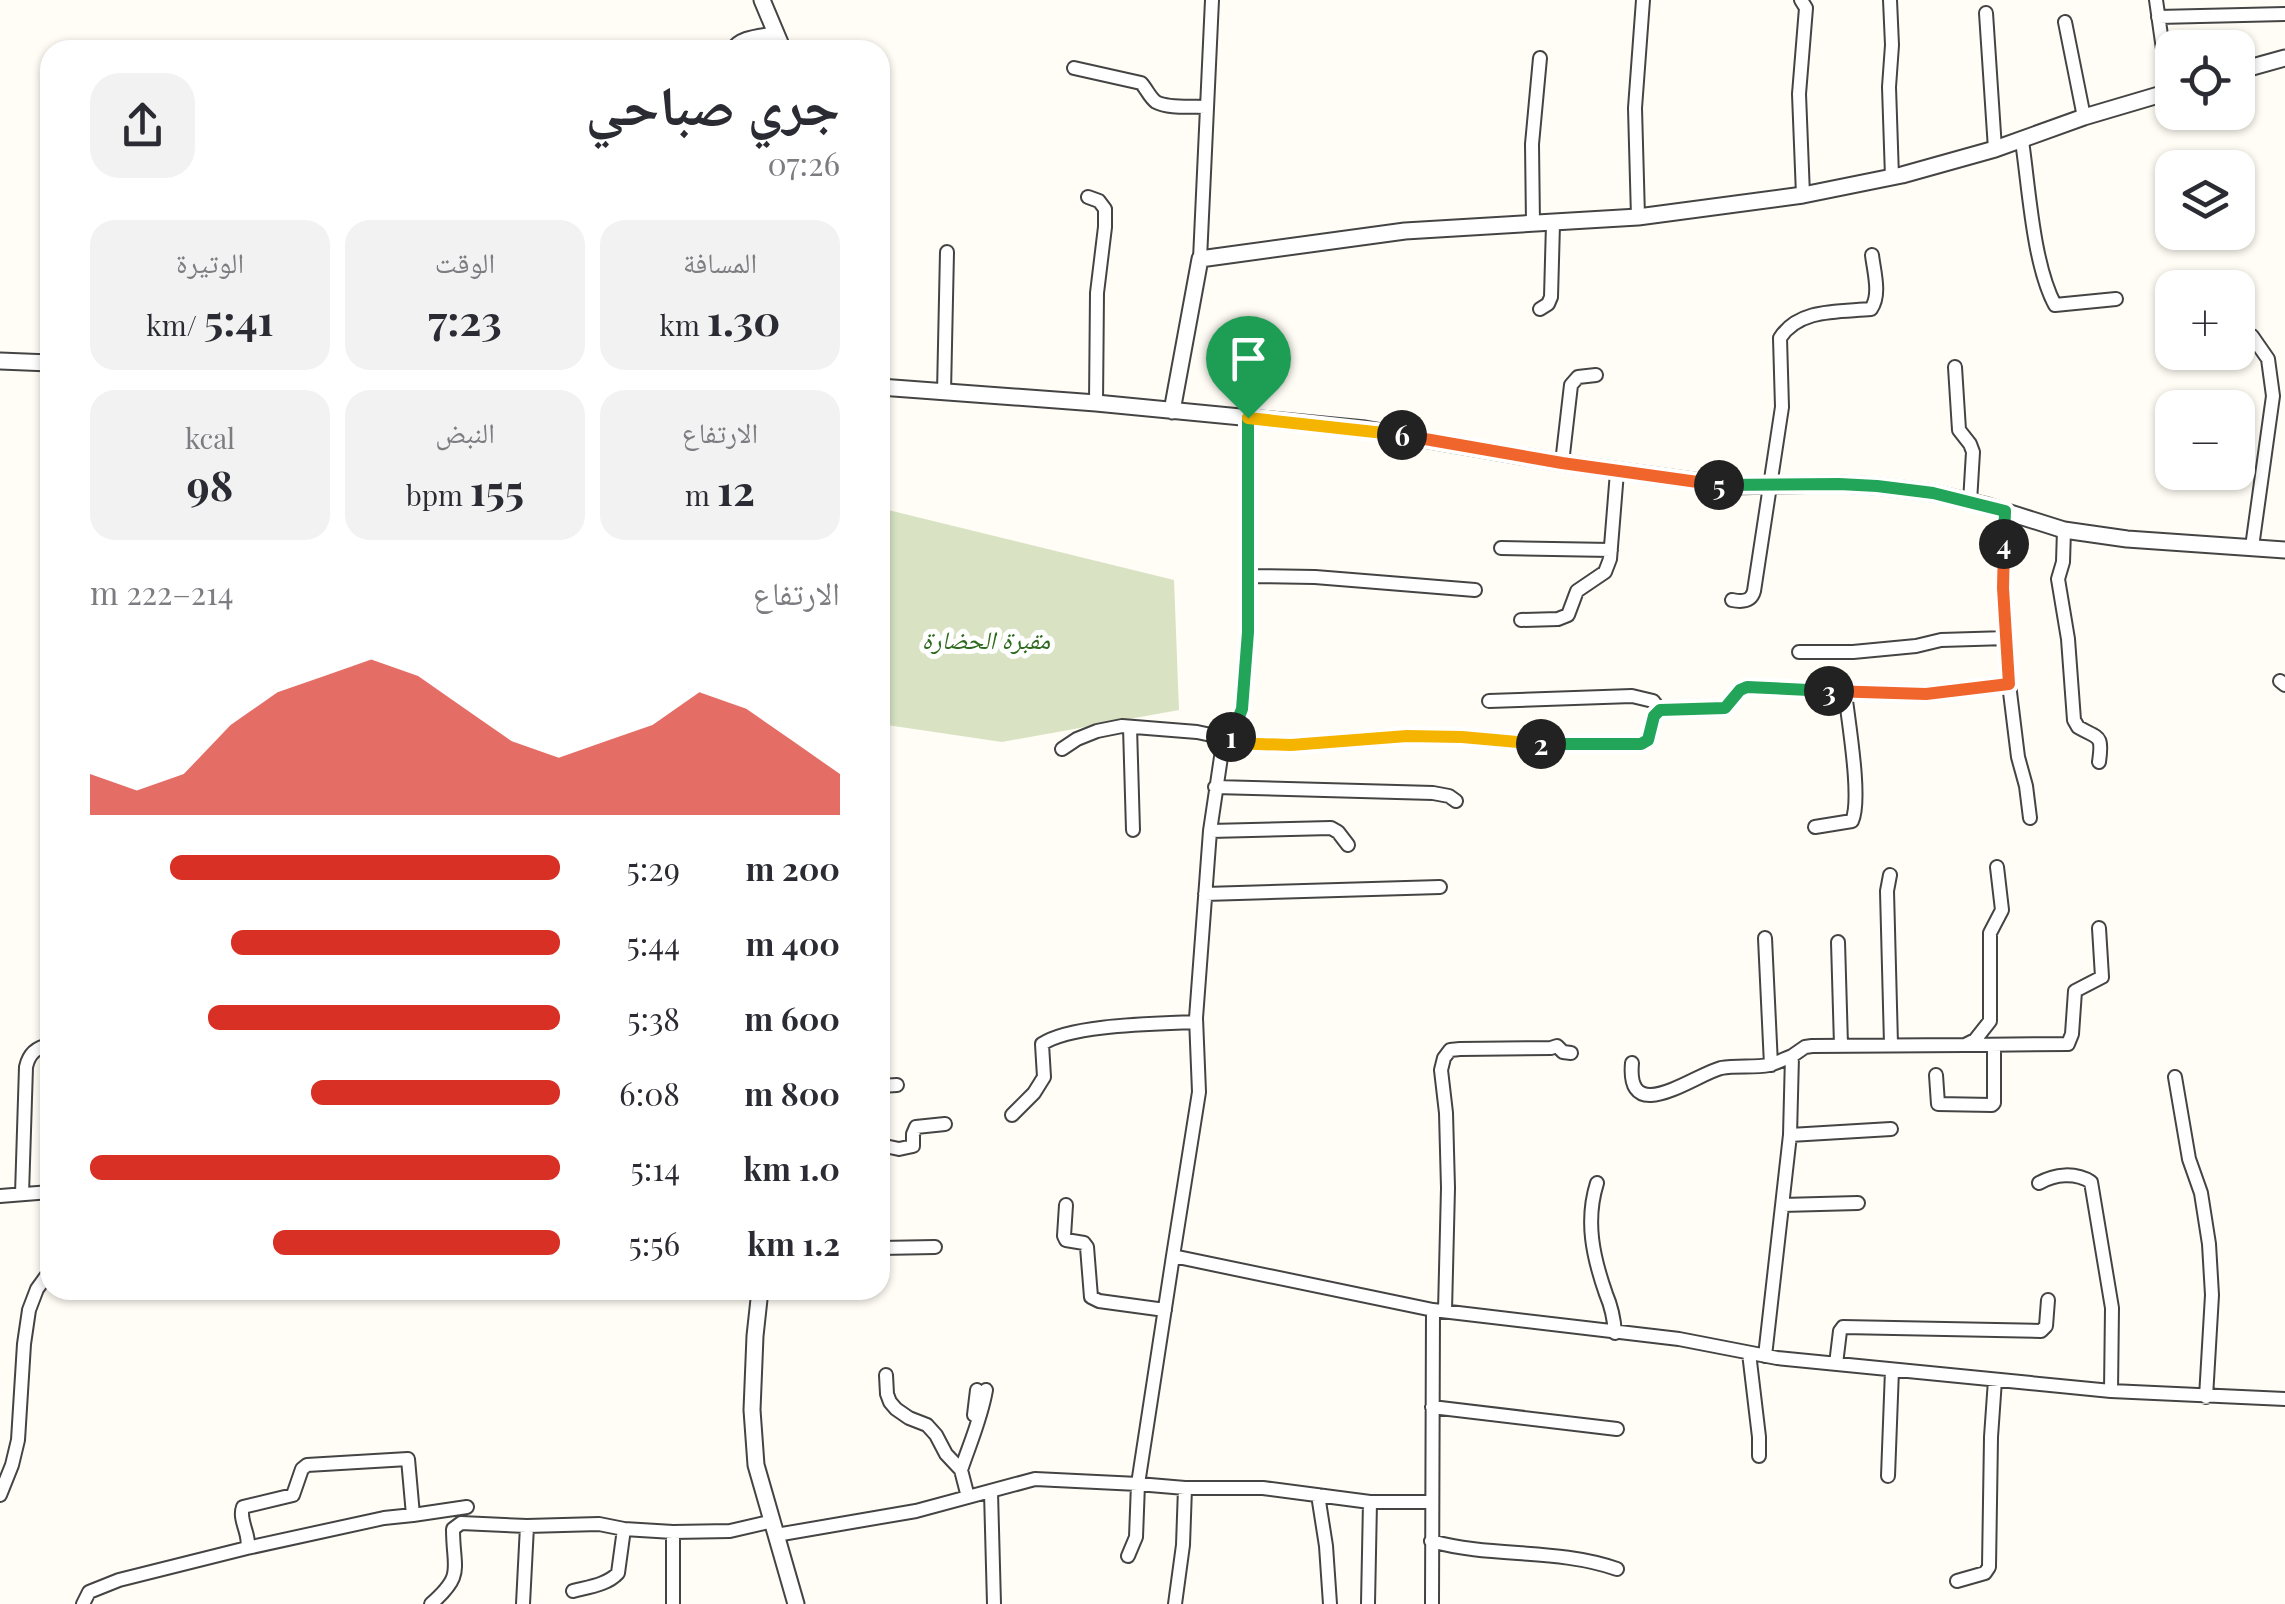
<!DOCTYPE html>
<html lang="ar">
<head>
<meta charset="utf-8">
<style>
  :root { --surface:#fff; --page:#f2f2f3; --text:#2b2b33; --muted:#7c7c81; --accent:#d93025 }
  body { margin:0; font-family:"Playfair Display","Noto Naskh Arabic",serif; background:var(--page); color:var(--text); direction:rtl; height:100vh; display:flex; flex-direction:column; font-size:38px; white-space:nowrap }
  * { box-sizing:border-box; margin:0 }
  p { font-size:32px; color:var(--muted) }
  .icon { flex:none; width:55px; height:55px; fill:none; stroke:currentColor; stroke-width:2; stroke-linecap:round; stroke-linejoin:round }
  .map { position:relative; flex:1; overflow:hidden; direction:ltr }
  .drawer { position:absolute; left:40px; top:40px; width:850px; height:1260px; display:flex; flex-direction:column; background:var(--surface); border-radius:30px; box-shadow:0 2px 8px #0004; direction:rtl }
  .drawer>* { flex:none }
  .tools { position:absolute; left:2155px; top:30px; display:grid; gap:20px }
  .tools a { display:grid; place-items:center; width:100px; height:100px; border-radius:20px; background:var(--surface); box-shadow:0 2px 8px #0004; font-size:50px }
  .pin { position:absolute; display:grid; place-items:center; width:85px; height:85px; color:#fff; margin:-102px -42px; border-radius:50% 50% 50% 0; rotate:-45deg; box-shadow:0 0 10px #0007 }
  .pin .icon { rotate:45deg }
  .km { position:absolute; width:50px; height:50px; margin:-25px; border-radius:50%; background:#222; color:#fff; font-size:28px; line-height:50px; text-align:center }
  .round { display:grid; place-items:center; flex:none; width:105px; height:105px; border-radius:30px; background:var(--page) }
  .headline { display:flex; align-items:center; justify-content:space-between; height:170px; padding:0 50px }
  h1 { font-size:55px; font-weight:700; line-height:75px }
  .metrics { display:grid; grid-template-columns:repeat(3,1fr); gap:15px; height:170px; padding:10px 50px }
  .metrics div { display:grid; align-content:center; border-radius:25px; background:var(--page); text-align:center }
  .metrics b { font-size:42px; font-weight:700 }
  .metrics small { font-size:28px; font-weight:400 }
  .metrics p { font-size:28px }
  .chart { height:280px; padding:20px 50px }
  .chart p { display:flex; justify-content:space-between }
  .chart svg { width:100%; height:180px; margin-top:10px; fill:var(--accent); opacity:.7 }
  ul { padding:0 50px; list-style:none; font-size:32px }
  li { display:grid; grid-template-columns:160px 120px 1fr; align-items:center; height:75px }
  li i { height:25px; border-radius:12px; background:var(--accent) }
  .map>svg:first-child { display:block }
  .cemetery { fill:#d9e3c4 }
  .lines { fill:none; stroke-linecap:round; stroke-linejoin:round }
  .minor-casing { stroke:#444; stroke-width:16 }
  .tertiary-casing { stroke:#444; stroke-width:19 }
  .minor { stroke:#fff; stroke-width:12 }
  .tertiary { stroke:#fff; stroke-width:15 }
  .split-1-casing { stroke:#fff; stroke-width:20 }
  .split-2-casing { stroke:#fff; stroke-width:20 }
  .split-3-casing { stroke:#fff; stroke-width:20 }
  .split-4-casing { stroke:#fff; stroke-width:20 }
  .split-5-casing { stroke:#fff; stroke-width:20 }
  .split-6-casing { stroke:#fff; stroke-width:20 }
  .split-7-casing { stroke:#fff; stroke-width:20 }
  .split-1 { stroke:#22a559; stroke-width:12 }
  .split-2 { stroke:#f5b400; stroke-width:12 }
  .split-3 { stroke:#22a559; stroke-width:12 }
  .split-4 { stroke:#f0652b; stroke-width:12 }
  .split-5 { stroke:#22a559; stroke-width:12 }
  .split-6 { stroke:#f0652b; stroke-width:12 }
  .split-7 { stroke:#f5b400; stroke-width:12 }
  .labels { text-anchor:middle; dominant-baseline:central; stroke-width:10; stroke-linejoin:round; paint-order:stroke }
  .park-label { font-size:25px; font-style:italic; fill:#2f6b1f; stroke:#fff }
</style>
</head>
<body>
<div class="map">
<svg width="2285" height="1604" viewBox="0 0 2285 1604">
  <rect width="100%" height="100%" fill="#fffdf5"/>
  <!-- cemetery -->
  <path class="cemetery" d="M880,508L1174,580L1179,710L1002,742L880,724Z"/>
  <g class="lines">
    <!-- minor casing -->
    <g class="minor-casing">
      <path id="minor" d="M1801,0L1806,8L1799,94L1803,195
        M1890,0L1892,45L1889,87L1892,177
        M2156,0L2169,92
        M1986,13L1995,149
        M2158,17L2285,14
        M2065,22L2084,117
        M732,50C739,36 762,36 776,33
        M1074,68L1141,83C1146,88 1150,98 1156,102C1169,109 1192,106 1206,107
        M2022,141C2029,188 2033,264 2055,305L2116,299
        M1088,197L1099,201L1105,209V227L1097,293L1096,403
        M1638,217L1635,108L1643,0
        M1533,224L1532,144L1540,58
        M1200,259L1212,0
        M1540,309L1548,304L1551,297L1553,224
        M1955,367L1959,430L1970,444L1973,452L1970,502
        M944,392L947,252
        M1248,418L1249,632L1245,688L1241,714L1221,757L1210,831L1196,1018L1199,1092L1173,1256L1433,1310L1679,1339L1777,1358L2111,1391L2285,1399
        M1562,463L1571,385L1578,377L1596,375
        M2064,530L2063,562L2058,579L2068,639L2074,720L2078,727C2099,739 2103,734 2099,762
        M2252,547L2273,396L2268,359L2252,336
        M1501,548L1611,550
        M1248,576L1315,577L1475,590
        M1732,600C1742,602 1751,602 1754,591L1782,407L1780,338C1799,308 1840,312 1871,309C1881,295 1874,272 1872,255
        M1521,620L1558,619L1568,615L1577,591L1605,572L1610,559L1617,472
        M1799,652H1853L1916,646L1941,640L2007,638
        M2280,681L2285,685
        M2009,684L2018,757L2026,786L2030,818
        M1489,701L1632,696L1653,701L1660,710
        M1130,727L1133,830
        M1062,749L1077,739L1097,731L1122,726L1197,732L1216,736L1228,743L1268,745H1291L1407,736L1463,737L1541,744H1641C1654,736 1648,718 1660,710L1725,708L1740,690L1747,687L1926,694L2009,684L2003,588L2005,511
        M1215,787L1433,793L1449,796L1456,801
        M1815,827L1852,821C1862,799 1848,720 1845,692
        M1210,831L1331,828L1338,832L1348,845
        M1890,875L1887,891L1891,1044
        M1205,894L1440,887
        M1765,938L1771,1065
        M1838,942L1841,1045
        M1967,1045L2068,1044L2072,1034L2075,991L2102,977L2099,928
        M1632,1063C1626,1128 1694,1075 1721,1068C1737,1065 1754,1068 1769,1065C1777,1063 1784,1059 1792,1056
        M1936,1075L1938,1104L1992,1105L1994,1103V1045
        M2175,1077L2189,1159L2201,1193L2209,1244L2212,1295L2206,1397
        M880,1086L897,1085
        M1012,1115L1034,1093L1044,1077L1042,1044C1072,1024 1158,1024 1196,1022
        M1790,1135L1891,1129
        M880,1145L899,1149L913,1146V1134L916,1127L945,1124
        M1597,1183C1585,1221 1593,1257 1606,1294C1612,1308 1614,1318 1615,1333
        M2039,1183C2055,1174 2075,1172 2091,1182L2112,1308L2111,1391
        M22,1194L26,1067C29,1053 37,1047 50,1045
        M0,1196L50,1192
        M1066,1205L1064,1236L1066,1240L1084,1243L1087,1247L1091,1297L1099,1301L1165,1310
        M1782,1205L1858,1203
        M880,1248L935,1247
        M1173,1256L1138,1484L1185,1488H1263L1370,1502H1431
        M1445,1311L1448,1188L1446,1113L1441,1070L1444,1058L1450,1050L1460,1049L1551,1048L1557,1046L1563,1052L1571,1053
        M1749,1353L1759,1437V1456
        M1765,1356L1790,1135L1792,1056L1805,1047L1812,1046L1965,1045L1975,1040L1990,1021V933L2002,910L1997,867
        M1836,1364L1840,1331L1843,1327L2041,1331L2046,1326L2048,1300
        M886,1375L887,1394L890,1402L896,1409L909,1418L927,1425L936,1435L946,1454L961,1470L968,1497
        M1432,1407L1617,1429
        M974,1415L977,1390
        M961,1470C970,1443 981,1419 986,1390
        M1888,1476L1892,1370
        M991,1492L994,1604
        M0,1495L12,1465L18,1440L24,1344L29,1310L37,1289L50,1271
        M1318,1495L1326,1546L1330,1604
        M776,1535L916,1511L1035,1479L1138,1484L1136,1537L1128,1556
        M1431,1541C1492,1558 1557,1548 1617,1569
        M247,1548L384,1518L413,1515
        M1957,1581L1985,1573L1989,1567L1991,1437L1995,1380
        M573,1591C588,1587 607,1585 618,1573L624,1529
        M83,1604L89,1592L119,1580L247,1548C251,1535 238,1520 243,1507L293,1495L302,1469L307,1465L408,1459L413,1515L467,1507
        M431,1604C465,1574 453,1570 453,1529L461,1523L527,1526L599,1524L624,1529L673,1532L730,1531L773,1521
        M523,1604L527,1526
        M673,1604V1532
        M1175,1604L1183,1545L1185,1488
        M1368,1604L1370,1502
        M1432,1604L1433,1310"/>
    </g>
    <!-- tertiary casing -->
    <g class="tertiary-casing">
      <path id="tertiary" d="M762,0L783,50
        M2238,71L2285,58
        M0,361L50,363
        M880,387L1096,403L1365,429L1562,463L1729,486L1839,484L1877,486L1933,493L1988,506L2064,530L2127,539L2285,550
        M1172,411L1200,259L1405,231L1638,217L1803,195L1902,175L1995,149L2084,117L2172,91
        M760,1290L755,1336L752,1410L756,1465L796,1604"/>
    </g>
    <!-- minor -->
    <use href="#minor" class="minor"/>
    <!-- tertiary -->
    <use href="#tertiary" class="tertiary"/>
  </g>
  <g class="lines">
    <!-- split-1 casing -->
    <g class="split-1-casing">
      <path id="split-1" d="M1231,737L1242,709L1248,632V418"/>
    </g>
    <!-- split-2 casing -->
    <g class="split-2-casing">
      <path id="split-2" d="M1231,737L1228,743L1291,745L1407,736L1462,737L1541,744"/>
    </g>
    <!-- split-3 casing -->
    <g class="split-3-casing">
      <path id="split-3" d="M1541,744H1641L1648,740L1654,716L1660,710L1725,708L1740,690L1747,687L1829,691"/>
    </g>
    <!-- split-4 casing -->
    <g class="split-4-casing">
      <path id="split-4" d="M1829,691L1926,694L2009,684L2003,588L2004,544"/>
    </g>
    <!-- split-5 casing -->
    <g class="split-5-casing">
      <path id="split-5" d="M1719,485L1839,484L1877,486L1933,493L2005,511L2004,544"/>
    </g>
    <!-- split-6 casing -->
    <g class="split-6-casing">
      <path id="split-6" d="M1402,435L1562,463L1719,485"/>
    </g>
    <!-- split-7 casing -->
    <g class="split-7-casing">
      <path id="split-7" d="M1248,418L1402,435"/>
    </g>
    <!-- split-1 -->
    <use href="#split-1" class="split-1"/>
    <!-- split-2 -->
    <use href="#split-2" class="split-2"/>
    <!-- split-3 -->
    <use href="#split-3" class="split-3"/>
    <!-- split-4 -->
    <use href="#split-4" class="split-4"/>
    <!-- split-5 -->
    <use href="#split-5" class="split-5"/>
    <!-- split-6 -->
    <use href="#split-6" class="split-6"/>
    <!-- split-7 -->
    <use href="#split-7" class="split-7"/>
  </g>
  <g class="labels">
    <!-- park labels -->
    <g class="park-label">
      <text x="986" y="638">مقبرة الحضارة</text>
    </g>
  </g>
</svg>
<div class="tools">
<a><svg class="icon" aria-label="locate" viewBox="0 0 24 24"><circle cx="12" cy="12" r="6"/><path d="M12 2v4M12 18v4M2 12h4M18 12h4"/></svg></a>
<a><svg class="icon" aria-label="layers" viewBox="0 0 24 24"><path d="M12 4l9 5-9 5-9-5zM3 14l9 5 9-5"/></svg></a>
<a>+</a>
<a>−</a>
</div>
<div class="pin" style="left:1248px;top:418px;background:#1e9e55"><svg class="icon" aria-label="arrive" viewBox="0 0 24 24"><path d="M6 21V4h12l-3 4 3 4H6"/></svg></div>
<b class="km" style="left:1231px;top:737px">1</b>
<b class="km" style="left:1541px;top:744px">2</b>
<b class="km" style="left:1829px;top:691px">3</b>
<b class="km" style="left:2004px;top:544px">4</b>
<b class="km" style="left:1719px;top:485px">5</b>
<b class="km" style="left:1402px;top:435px">6</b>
<section class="drawer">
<div class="headline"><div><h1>جري صباحي</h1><p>07:26</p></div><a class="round"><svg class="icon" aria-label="share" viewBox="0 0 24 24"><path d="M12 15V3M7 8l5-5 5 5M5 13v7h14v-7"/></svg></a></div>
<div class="metrics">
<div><p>المسافة</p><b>1.30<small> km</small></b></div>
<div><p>الوقت</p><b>7:23</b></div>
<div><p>الوتيرة</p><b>5:41<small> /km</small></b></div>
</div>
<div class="metrics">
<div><p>الارتفاع</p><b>12<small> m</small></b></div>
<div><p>النبض</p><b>155<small> bpm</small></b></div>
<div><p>kcal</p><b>98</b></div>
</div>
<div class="chart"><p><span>الارتفاع</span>214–222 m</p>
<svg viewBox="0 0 160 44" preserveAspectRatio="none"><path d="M0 44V34L10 38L20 34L30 22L40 14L50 10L60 6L70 10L80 18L90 26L100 30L110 26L120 22L130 14L140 18L150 26L160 34V44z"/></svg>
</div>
<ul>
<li><b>200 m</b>5:29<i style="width:83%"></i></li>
<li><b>400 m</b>5:44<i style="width:70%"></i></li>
<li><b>600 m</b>5:38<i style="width:75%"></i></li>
<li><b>800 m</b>6:08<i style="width:53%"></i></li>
<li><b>1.0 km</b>5:14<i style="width:100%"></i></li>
<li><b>1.2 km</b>5:56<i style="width:61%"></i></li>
</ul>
</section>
</div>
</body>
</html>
